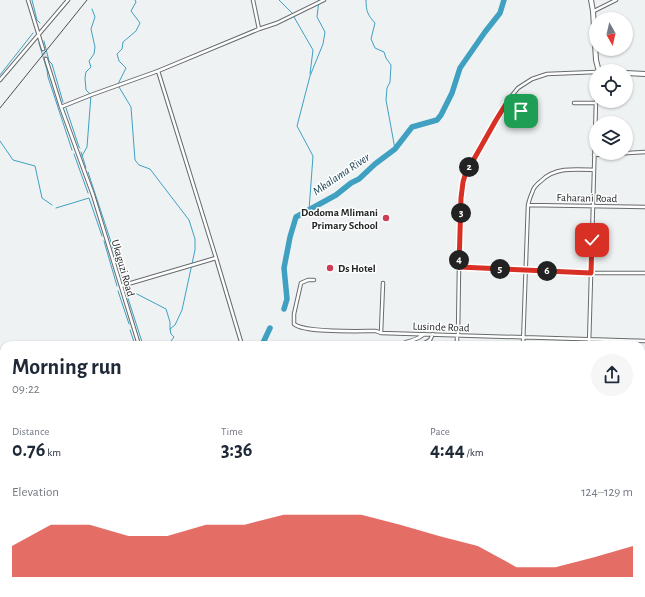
<!DOCTYPE html>
<html lang="en">
<head>
<meta charset="utf-8">
<style>
  :root { --surface:#fff; --page:#f6f6f7; --text:#1f2937; --muted:#747a83; --accent:#d93025 }
  body { margin:0; font-family:"Alegreya Sans",sans-serif; background:var(--page); color:var(--text); height:100vh; display:flex; flex-direction:column; font-size:15px; white-space:nowrap }
  * { box-sizing:border-box; margin:0 }
  p { font-size:13px; color:var(--muted) }
  .icon { flex:none; width:22px; height:22px; fill:none; stroke:currentColor; stroke-width:2; stroke-linecap:round; stroke-linejoin:round }
  .map { position:relative; flex:1; overflow:hidden }
  .sheet { position:absolute; left:0px; top:341px; width:645px; height:256px; display:flex; flex-direction:column; background:var(--surface); border-radius:12px 12px 0 0; box-shadow:0 1px 3px #0004 }
  .sheet>* { flex:none }
  .needle { width:26px; rotate:172deg }
  .fabs { position:absolute; left:589px; top:12px; display:grid; gap:8px }
  .fabs a { display:grid; place-items:center; width:44px; height:44px; border-radius:50%; background:var(--surface); box-shadow:0 1px 3px #0004; font-size:20px }
  .pin { position:absolute; display:grid; place-items:center; width:34px; height:34px; color:#fff; margin:-17px; border-radius:8px; box-shadow:0 2px 6px #0006 }
  .km { position:absolute; width:20px; height:20px; margin:-10px; border-radius:50%; background:#222; color:#fff; font-size:11px; line-height:20px; text-align:center }
  .round { display:grid; place-items:center; flex:none; width:42px; height:42px; border-radius:21px; background:var(--page) }
  .headline { display:flex; align-items:center; justify-content:space-between; height:68px; padding:0 12px }
  h1 { font-size:22px; font-weight:700; line-height:30px }
  .figures { display:grid; grid-template-columns:repeat(3,1fr); gap:6px; height:68px; padding:4px 12px }
  .figures div { display:grid; align-content:center }
  .figures b { font-size:20px; font-weight:700 }
  .figures small { font-size:11px; font-weight:400 }
  .figures p { font-size:11px }
  .chart { height:112px; padding:8px 12px }
  .chart p { display:flex; justify-content:space-between }
  .chart svg { width:100%; height:72px; margin-top:4px; fill:var(--accent); opacity:.7 }
  .map>svg:first-child { display:block }
  .lines { fill:none; stroke-linecap:round; stroke-linejoin:round }
  .stream { stroke:#3fa0c2; stroke-width:1 }
  .river { stroke:#3fa0c2; stroke-width:5.5 }
  .street-tunnel { stroke:#c6c9ca; stroke-width:2.5; stroke-dasharray:2.5 1; stroke-linecap:butt }
  .street-casing { stroke:#686b6d; stroke-width:4.5 }
  .secondary-casing { stroke:#686b6d; stroke-width:6 }
  .street { stroke:#fff; stroke-width:2.5 }
  .secondary { stroke:#fff; stroke-width:4 }
  .rail { stroke:#4d4f4f; stroke-width:1 }
  .route-casing { stroke:#fff; stroke-width:8 }
  .route { stroke:#d93025; stroke-width:5 }
  .poi-dot { fill:#cd3d56; stroke:#fefeff; stroke-width:1.5 }
  .labels { text-anchor:middle; dominant-baseline:central; stroke-width:3; stroke-linejoin:round; paint-order:stroke }
  .street-label { font-size:11px; fill:#242626; stroke:#fefeff }
  .poi-label { font-size:11px; font-weight:bold; fill:#242626; stroke:#fefeff; text-anchor:end }
  .water-label { font-size:12px; font-style:italic; fill:#1a4453; stroke:#fefeff }
</style>
</head>
<body>
<div class="map">
<svg width="645" height="597" viewBox="0 0 645 597">
  <rect width="100%" height="100%" fill="#eef2f3"/>
  <g class="lines">
    <!-- stream -->
    <path class="stream" d="M32,0L37,20L40,23
      M279,0L293,14
      M366,0C366,12 368,15 375,23L371,39L375,48L384,52L386,58L391,65L390,82L387,88L386,100L395,149
      M294,17L313,50L310,74
      M44,41L49,61L52,64L63,102
      M39,43L47,70L48,77L72,150
      M0,75L33,33
      M118,84L126,68L119,61L117,54L122,49L123,42L136,31L140,23L131,11L136,2L135,0
      M119,87L131,107L135,160L139,165L150,169L189,220L195,239V250L182,310L175,325L170,329L171,334L174,337L168,345
      M66,108L79,147L80,148
      M0,141L13,160L35,166L42,198L52,205
      M81,152L86,168
      M74,154L88,193
      M82,156L87,147L91,95L86,90L85,78L86,72L91,67L89,61L94,54L95,47L91,29L95,17L92,9
      M88,172L111,242
      M56,208L89,198L102,236
      M309,210L313,156L297,126L310,76L323,44L325,32L317,17L319,0
      M104,241L117,286
      M112,246L124,283
      M125,289L143,345
      M118,291L129,324
      M135,293L166,309L170,322V329
      M130,330L135,345
      M0,491L4,501
      M0,539L4,540
      M77,593L85,597"/>
    <!-- river -->
    <path class="river" d="M284,309L287,299L284,268L290,237L296,217L336,195L351,183L359,179L375,164L395,149L412,127L437,120L441,115L452,93L460,68L485,32L500,13L504,0
      M262,345L270,328
      M113,597L117,593"/>
    <!-- street-tunnel -->
    <path class="street-tunnel" d="M43,49L46,59"/>
    <!-- street casing -->
    <g class="street-casing">
      <path id="street" d="M28,0L43,49
        M253,0L259,29
        M594,11L616,0
        M46,59L61,107L93,195L139,345
        M0,80L68,0
        M509,99C517,105 521,112 525,121
        M574,103H596
        M61,107L91,95L158,71L259,29L277,23L324,0
        M594,155L645,152
        M528,205L645,207
        M216,258L242,345
        M459,267L591,273H645
        M314,280H308L301,283L294,314V324C304,333 360,331 376,331L381,333L645,341
        M121,286L216,258L158,71
        M381,333L383,283
        M458,335L459,267L461,198L463,182L467,172L496,120L509,99L518,88L532,79L547,74L596,72
        M400,345C408,340 417,341 424,334
        M421,345L430,340L433,334
        M457,345V335
        M523,345L528,205C529,201 530,197 532,193C533,188 537,184 541,181C555,167 575,169 594,170
        M589,345L596,101
        M641,404L645,405
        M641,525H645
        M250,593V597"/>
    </g>
    <!-- secondary casing -->
    <g class="secondary-casing">
      <path id="secondary" d="M591,0L593,11L596,60L598,68L601,71
        M626,73L645,74
        M641,470L645,471
        M0,525H4"/>
    </g>
    <!-- street -->
    <use href="#street" class="street"/>
    <!-- secondary -->
    <use href="#secondary" class="secondary"/>
    <!-- rail -->
    <path class="rail" d="M0,108L87,0
      M641,538H645
      M641,548H645
      M0,579L4,576
      M310,597L311,593"/>
  </g>
  <g class="lines">
    <!-- route casing -->
    <g class="route-casing">
      <path id="route" d="M521,111L515,103L509,99L496,120L474,159L466,172L463,182L461,198L459,267L591,273L592,240"/>
    </g>
    <!-- route -->
    <use href="#route" class="route"/>
  </g>
  <!-- markers -->
  <g class="poi-dot">
    <circle cx="386" cy="218" r="4"/>
    <circle cx="330" cy="268" r="4"/>
  </g>
  <g class="labels">
    <!-- street labels -->
    <g class="street-label">
      <text transform="translate(587 198) rotate(1)">Faharani Road</text>
      <text transform="translate(123 268) rotate(74)">Ukaguzi Road</text>
      <text transform="translate(441 327) rotate(2)">Lusinde Road</text>
    </g>
    <!-- poi labels -->
    <g class="poi-label">
      <text x="378" y="212">Dodoma Mlimani<tspan x="378" dy="13">Primary School</tspan></text>
      <text x="338" y="268" text-anchor="start">Ds Hotel</text>
    </g>
    <!-- water labels -->
    <g class="water-label">
      <text transform="translate(341 174) rotate(-34)">Mkalama River</text>
    </g>
  </g>
</svg>
<div class="fabs">
<a><svg class="needle" viewBox="-14 -14 28 28"><path d="M0-13l5 13h-10z" fill="#e53935"/><path d="M0 13l5-13h-10z" fill="#747a83"/></svg></a>
<a><svg class="icon" aria-label="locate" viewBox="0 0 24 24"><circle cx="12" cy="12" r="6"/><path d="M12 2v4M12 18v4M2 12h4M18 12h4"/></svg></a>
<a><svg class="icon" aria-label="layers" viewBox="0 0 24 24"><path d="M12 4l9 5-9 5-9-5zM3 14l9 5 9-5"/></svg></a>
</div>
<div class="pin" style="left:521px;top:111px;background:#1e9e55"><svg class="icon" aria-label="arrive" viewBox="0 0 24 24"><path d="M6 21V4h12l-3 4 3 4H6"/></svg></div>
<div class="pin" style="left:592px;top:240px;background:#d93025"><svg class="icon" aria-label="check" viewBox="0 0 24 24"><path d="M5 12l5 5 9-10"/></svg></div>
<b class="km" style="left:469px;top:167px">2</b>
<b class="km" style="left:461px;top:213px">3</b>
<b class="km" style="left:459px;top:260px">4</b>
<b class="km" style="left:500px;top:269px">5</b>
<b class="km" style="left:547px;top:271px">6</b>
<section class="sheet">
<div class="headline"><div><h1>Morning run</h1><p>09:22</p></div><a class="round"><svg class="icon" aria-label="share" viewBox="0 0 24 24"><path d="M12 15V3M7 8l5-5 5 5M5 13v7h14v-7"/></svg></a></div>
<div class="figures">
<div><p>Distance</p><b>0.76<small> km</small></b></div>
<div><p>Time</p><b>3:36</b></div>
<div><p>Pace</p><b>4:44<small> /km</small></b></div>
</div>
<div class="chart"><p><span>Elevation</span>124–129 m</p>
<svg viewBox="0 0 160 44" preserveAspectRatio="none"><path d="M0 44V25L10 12L20 12L30 19L40 19L50 12L60 12L70 6L80 6L90 6L100 12L110 19L120 25L130 38L140 38L150 32L160 25V44z"/></svg>
</div>
</section>
</div>
</body>
</html>
